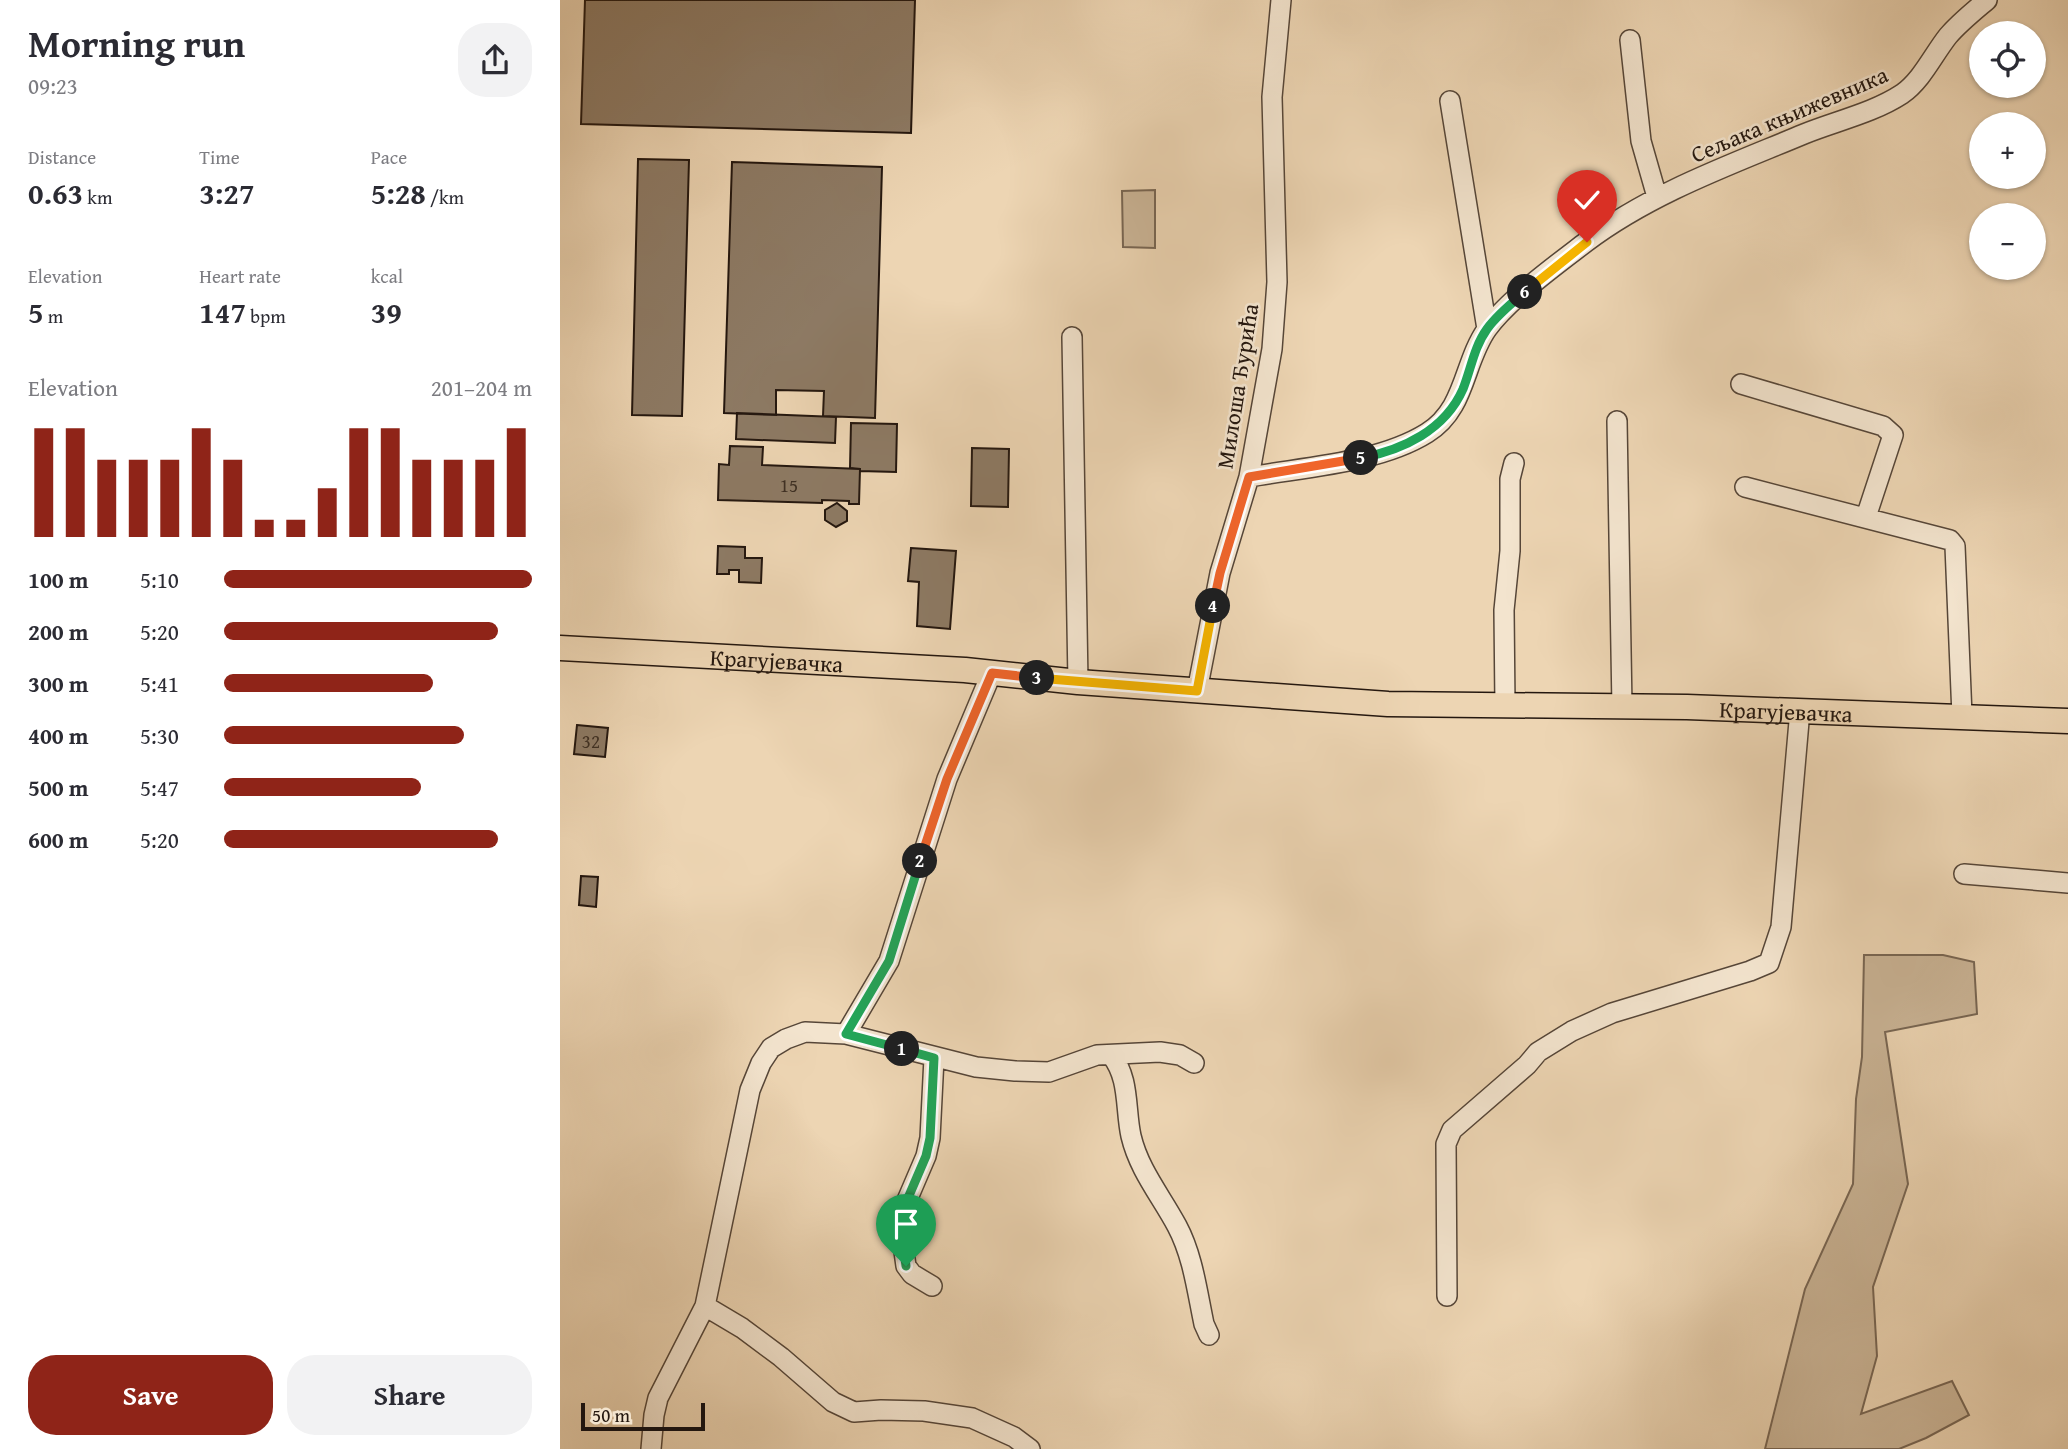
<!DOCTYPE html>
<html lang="en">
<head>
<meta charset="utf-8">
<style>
  :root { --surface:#fff; --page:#f2f2f3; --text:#2b2b33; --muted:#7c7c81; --accent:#8f2418 }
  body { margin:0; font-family:"Gentium Book Plus",serif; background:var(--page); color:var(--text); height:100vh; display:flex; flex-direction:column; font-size:26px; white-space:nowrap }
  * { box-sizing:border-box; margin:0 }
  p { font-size:23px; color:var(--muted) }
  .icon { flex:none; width:38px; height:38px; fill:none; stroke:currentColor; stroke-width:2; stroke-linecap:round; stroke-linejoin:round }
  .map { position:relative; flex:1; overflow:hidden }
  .panel { display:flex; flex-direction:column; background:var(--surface); width:560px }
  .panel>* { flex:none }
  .fabs { position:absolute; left:1409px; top:21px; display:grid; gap:14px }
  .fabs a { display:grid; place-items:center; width:77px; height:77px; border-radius:50%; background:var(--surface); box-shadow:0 2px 5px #0004; font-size:35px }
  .scale { position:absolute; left:21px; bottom:18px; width:124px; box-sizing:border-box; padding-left:7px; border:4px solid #24170f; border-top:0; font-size:19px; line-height:24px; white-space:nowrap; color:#24170f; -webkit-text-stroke:5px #f3e4ce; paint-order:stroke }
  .pin { position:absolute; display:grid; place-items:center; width:60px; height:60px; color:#fff; margin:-72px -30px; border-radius:50% 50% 50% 0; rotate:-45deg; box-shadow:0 0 7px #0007 }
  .pin .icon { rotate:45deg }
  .km { position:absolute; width:35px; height:35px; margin:-18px; border-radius:50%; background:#222; color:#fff; font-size:19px; line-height:35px; text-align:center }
  .round { display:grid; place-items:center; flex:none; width:74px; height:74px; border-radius:28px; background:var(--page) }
  .head { display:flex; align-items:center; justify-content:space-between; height:119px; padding:0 28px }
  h1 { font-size:38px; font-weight:800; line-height:52px }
  .metrics { display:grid; grid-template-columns:repeat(3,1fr); gap:10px; height:119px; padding:7px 28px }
  .metrics div { display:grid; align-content:center }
  .metrics b { font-size:30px; font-weight:800 }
  .metrics small { font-size:19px; font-weight:400 }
  .metrics p { font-size:19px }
  .chart { height:196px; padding:14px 28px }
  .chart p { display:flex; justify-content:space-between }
  .chart svg { width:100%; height:126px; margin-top:7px; stroke:var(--accent); stroke-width:6 }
  .primary-button { display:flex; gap:14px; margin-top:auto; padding:14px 28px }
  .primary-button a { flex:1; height:80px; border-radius:28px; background:var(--accent); color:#fff; font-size:28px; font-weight:800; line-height:80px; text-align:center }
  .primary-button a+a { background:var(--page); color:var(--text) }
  ul { padding:0 28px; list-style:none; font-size:23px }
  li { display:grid; grid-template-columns:112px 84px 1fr; align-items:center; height:52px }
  li i { height:18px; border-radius:9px; background:var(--accent) }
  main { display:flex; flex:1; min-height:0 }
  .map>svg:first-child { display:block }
  .green { fill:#cbb597; stroke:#786653; stroke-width:2 }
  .building { fill:#8d7a64; stroke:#24170f; stroke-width:2 }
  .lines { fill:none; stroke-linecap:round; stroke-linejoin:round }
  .minor-casing { stroke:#564638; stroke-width:22 }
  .major-casing { stroke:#24170f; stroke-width:27 }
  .minor { stroke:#f3e4ce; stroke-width:19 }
  .major { stroke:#edd5b3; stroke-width:24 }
  .split-1-casing { stroke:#fff; stroke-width:14 }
  .split-2-casing { stroke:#fff; stroke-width:14 }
  .split-3-casing { stroke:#fff; stroke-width:14 }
  .split-4-casing { stroke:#fff; stroke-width:14 }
  .split-5-casing { stroke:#fff; stroke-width:14 }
  .split-6-casing { stroke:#fff; stroke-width:14 }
  .split-7-casing { stroke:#fff; stroke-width:14 }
  .split-1 { stroke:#22a559; stroke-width:9 }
  .split-2 { stroke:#22a559; stroke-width:9 }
  .split-3 { stroke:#f0652b; stroke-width:9 }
  .split-4 { stroke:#f5b400; stroke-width:9 }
  .split-5 { stroke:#f0652b; stroke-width:9 }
  .split-6 { stroke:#22a559; stroke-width:9 }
  .split-7 { stroke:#f5b400; stroke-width:9 }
  .labels { text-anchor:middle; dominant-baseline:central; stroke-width:5; stroke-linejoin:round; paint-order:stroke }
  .number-label { font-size:19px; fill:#3e3024 }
  .street-label { font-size:23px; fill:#24170f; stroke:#f3e4ce }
</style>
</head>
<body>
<main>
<section class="panel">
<div class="head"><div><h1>Morning run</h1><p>09:23</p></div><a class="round"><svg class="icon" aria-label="share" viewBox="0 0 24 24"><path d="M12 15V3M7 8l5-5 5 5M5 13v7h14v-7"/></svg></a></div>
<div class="metrics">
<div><p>Distance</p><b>0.63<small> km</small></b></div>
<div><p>Time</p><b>3:27</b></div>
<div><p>Pace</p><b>5:28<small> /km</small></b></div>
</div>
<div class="metrics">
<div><p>Elevation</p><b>5<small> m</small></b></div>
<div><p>Heart rate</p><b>147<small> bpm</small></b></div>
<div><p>kcal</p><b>39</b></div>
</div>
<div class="chart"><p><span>Elevation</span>201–204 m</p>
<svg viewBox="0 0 160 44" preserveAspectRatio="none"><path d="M5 44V6M15 44V6M25 44V17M35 44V17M45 44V17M55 44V6M65 44V17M75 44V38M85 44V38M95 44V27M105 44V6M115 44V6M125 44V17M135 44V17M145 44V17M155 44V6"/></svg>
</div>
<ul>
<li><b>100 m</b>5:10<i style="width:100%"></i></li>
<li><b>200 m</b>5:20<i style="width:89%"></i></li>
<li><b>300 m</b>5:41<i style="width:68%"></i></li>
<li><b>400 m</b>5:30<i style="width:78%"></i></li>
<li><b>500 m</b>5:47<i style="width:64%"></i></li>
<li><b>600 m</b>5:20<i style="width:89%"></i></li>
</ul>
<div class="primary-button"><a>Save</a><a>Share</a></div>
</section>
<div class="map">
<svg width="1508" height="1449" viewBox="0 0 1508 1449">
  <rect width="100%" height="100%" fill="#edd5b3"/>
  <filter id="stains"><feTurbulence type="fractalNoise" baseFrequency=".00286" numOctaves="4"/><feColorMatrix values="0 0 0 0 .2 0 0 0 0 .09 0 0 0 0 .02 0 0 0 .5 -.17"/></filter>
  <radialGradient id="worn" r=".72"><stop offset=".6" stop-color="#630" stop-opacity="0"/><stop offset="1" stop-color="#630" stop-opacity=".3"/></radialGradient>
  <!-- green -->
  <path class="green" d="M595,190V248L563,247L562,191Z
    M1304,955H1383L1414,962L1417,1014L1325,1032L1348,1184L1313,1287L1317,1356L1301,1414L1392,1381L1409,1415L1366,1438L1339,1449H1205L1245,1289L1293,1184L1296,1099L1302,1057Z"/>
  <!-- building -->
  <path class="building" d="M25,0H355L351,133L21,124Z
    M78,159L129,160L122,416L72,415Z
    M172,162L322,167L315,418L263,416L264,391L216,390V415L164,413Z
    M177,413L276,417L275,443L176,439Z
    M291,423L337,424L336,472L300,471V469L290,468Z
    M170,446L203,447L202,465L300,469L299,504H289V501L262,500V503L158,500L159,464L169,465Z
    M412,448L449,449L448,507L411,506Z
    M277,503L287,511V521L276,527L265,520V510Z
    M158,546L185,547V558H202L201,583L179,582V570H169V574H157Z
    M351,548L396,551L390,629L357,626L359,582L348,581Z
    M17,725L48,728L45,757L14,754Z
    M21,876L38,877L36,907L19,905Z"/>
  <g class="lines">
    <!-- minor casing -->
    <g class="minor-casing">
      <path id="minor" d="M1070,40L1081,141L1097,197
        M890,101L927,329
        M512,337L518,682
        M1181,384L1323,426L1333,435L1306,517
        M1057,421L1062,707
        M689,477C745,467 819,463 867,433C906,409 903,363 927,329C949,299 996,265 1026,242C1091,193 1170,165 1244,134C1276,121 1313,113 1342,94C1362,80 1373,55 1388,36C1399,23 1414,11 1427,0
        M1185,487L1390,540L1395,546L1402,716
        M637,691L660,573L689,477L712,349L717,282L712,97L721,0
        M945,706L944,610L950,551V479L954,463
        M1404,874L1508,883
        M286,1034L329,961L387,779L432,672
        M551,1055C570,1078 565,1109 571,1136C579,1170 601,1196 617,1226C633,1256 637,1291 644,1324L649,1335
        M372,1286L352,1274L346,1266L342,1237L345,1205L366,1156L370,1138L374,1058
        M887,1296L886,1144L892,1130L967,1065L978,1052L1012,1031L1052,1013L1190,971L1209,963L1221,927L1240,710
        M145,1306L182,1328L221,1357L273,1402L294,1412L321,1410L364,1411L412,1418L454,1437L470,1449
        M91,1449L94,1415L98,1398L145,1306L190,1090L201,1063L211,1048L226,1039L245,1032L286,1034L416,1067L455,1071L489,1072L537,1055L600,1052L620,1055L634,1063"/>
    </g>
    <!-- major casing -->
    <g class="major-casing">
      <g id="major">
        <path id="s1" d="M0,648L405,670L518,682L828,704L1127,707L1508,721"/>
      </g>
    </g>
    <!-- minor -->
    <use href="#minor" class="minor"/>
    <!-- major -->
    <use href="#major" class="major"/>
  </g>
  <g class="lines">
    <!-- split-1 casing -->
    <g class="split-1-casing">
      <path id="split-1" d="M342,1049L374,1058L370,1138L366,1156L345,1205L342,1237L346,1266"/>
    </g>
    <!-- split-2 casing -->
    <g class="split-2-casing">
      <path id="split-2" d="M342,1049L286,1034L329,961L360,861"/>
    </g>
    <!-- split-3 casing -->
    <g class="split-3-casing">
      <path id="split-3" d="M360,861L387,779L432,673L477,678"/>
    </g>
    <!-- split-4 casing -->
    <g class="split-4-casing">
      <path id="split-4" d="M477,678L637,691L653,606"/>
    </g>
    <!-- split-5 casing -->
    <g class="split-5-casing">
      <path id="split-5" d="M653,606L660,573L689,477L801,458"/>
    </g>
    <!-- split-6 casing -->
    <g class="split-6-casing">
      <path id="split-6" d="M801,458C843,450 885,430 903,389C911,369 914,347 927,329C937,315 952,303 965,292"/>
    </g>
    <!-- split-7 casing -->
    <g class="split-7-casing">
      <path id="split-7" d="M965,292L1027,242"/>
    </g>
    <!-- split-1 -->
    <use href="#split-1" class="split-1"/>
    <!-- split-2 -->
    <use href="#split-2" class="split-2"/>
    <!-- split-3 -->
    <use href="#split-3" class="split-3"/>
    <!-- split-4 -->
    <use href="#split-4" class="split-4"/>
    <!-- split-5 -->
    <use href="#split-5" class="split-5"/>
    <!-- split-6 -->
    <use href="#split-6" class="split-6"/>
    <!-- split-7 -->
    <use href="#split-7" class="split-7"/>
  </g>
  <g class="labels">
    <!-- number labels -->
    <g class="number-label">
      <text x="229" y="485">15</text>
      <text x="31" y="741">32</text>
    </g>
    <!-- street labels -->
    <g class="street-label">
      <text transform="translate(1229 114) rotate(-23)">Сељака књижевника</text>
      <text transform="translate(677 386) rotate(-81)">Милоша Ђурића</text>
      <text stroke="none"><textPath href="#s1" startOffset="217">Крагујевачка</textPath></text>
      <text stroke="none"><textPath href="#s1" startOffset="1228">Крагујевачка</textPath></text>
    </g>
  </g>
  <rect width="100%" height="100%" filter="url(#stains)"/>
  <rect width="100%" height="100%" fill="url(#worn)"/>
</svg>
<div class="fabs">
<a><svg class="icon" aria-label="locate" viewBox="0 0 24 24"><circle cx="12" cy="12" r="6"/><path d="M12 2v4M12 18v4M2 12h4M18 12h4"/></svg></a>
<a>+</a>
<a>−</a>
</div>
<div class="scale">50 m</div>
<div class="pin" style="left:346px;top:1266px;background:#1e9e55"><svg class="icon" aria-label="arrive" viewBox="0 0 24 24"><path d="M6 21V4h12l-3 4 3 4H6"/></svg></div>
<div class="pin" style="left:1027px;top:242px;background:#d93025"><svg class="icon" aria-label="check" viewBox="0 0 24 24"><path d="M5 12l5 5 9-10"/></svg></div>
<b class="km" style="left:342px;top:1049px">1</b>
<b class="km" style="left:360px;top:861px">2</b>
<b class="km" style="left:477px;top:678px">3</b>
<b class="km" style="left:653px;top:606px">4</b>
<b class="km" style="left:801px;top:458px">5</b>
<b class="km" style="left:965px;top:292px">6</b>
</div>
</main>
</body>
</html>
